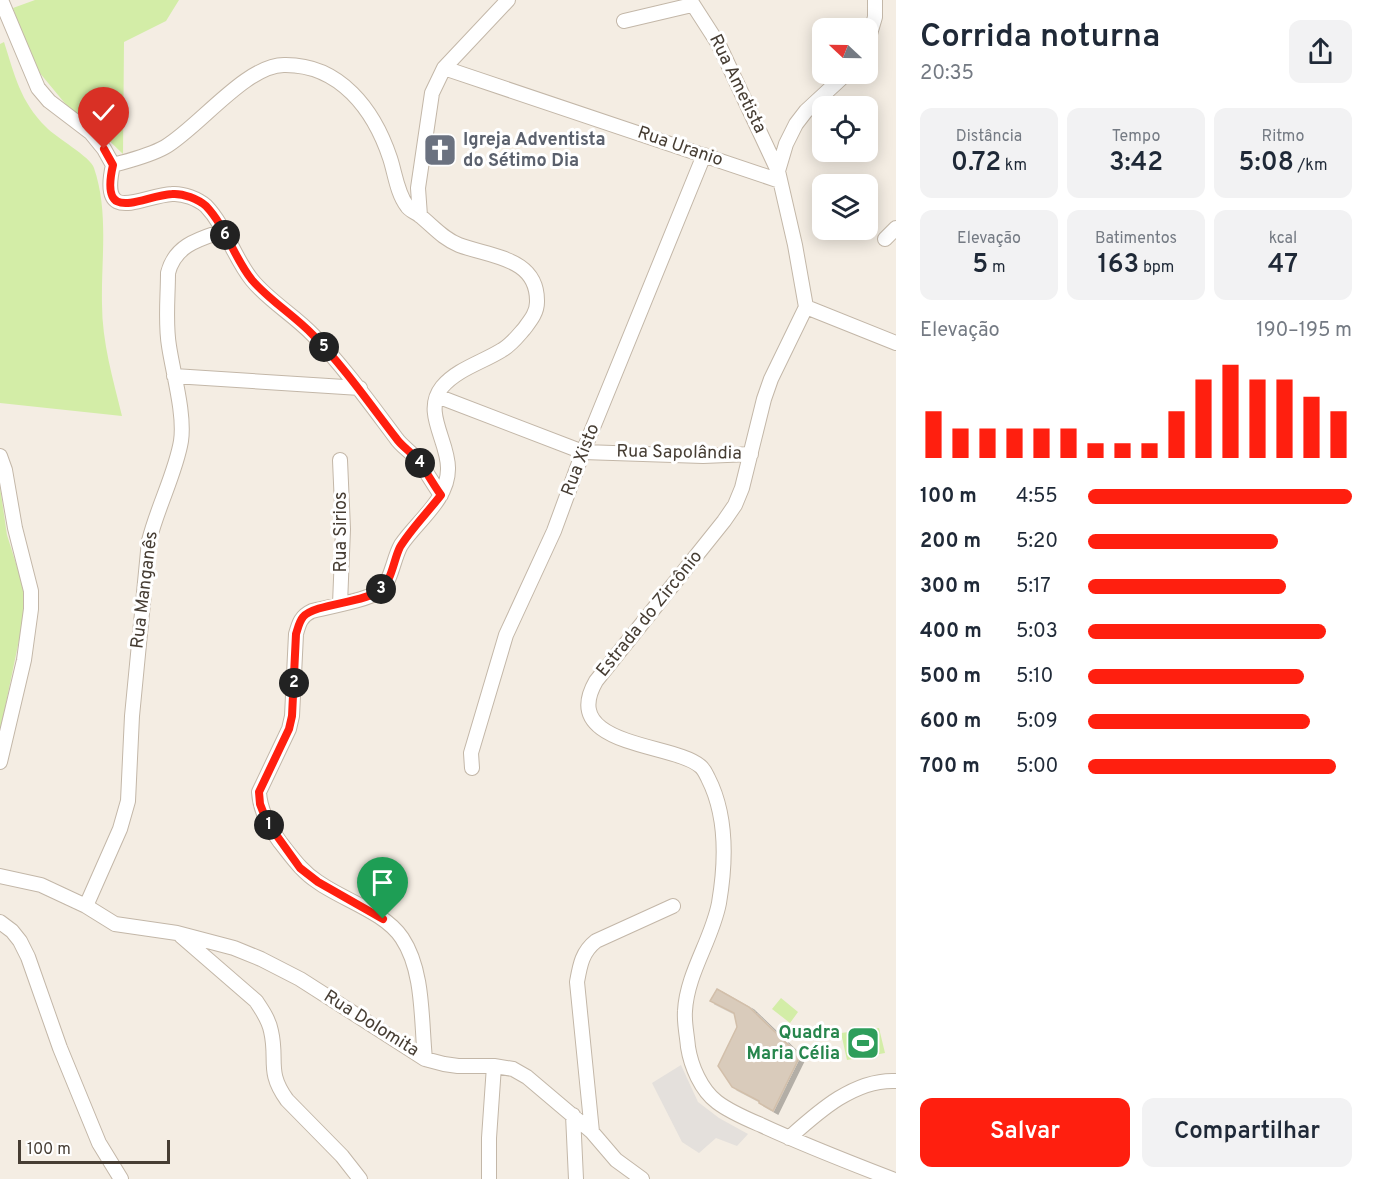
<!DOCTYPE html>
<html lang="pt">
<head>
<meta charset="utf-8">
<style>
  :root { --surface:#fff; --page:#f2f2f3; --text:#1f2937; --muted:#747a83; --accent:#ff1f0f }
  body { margin:0; font-family:Overpass,sans-serif; background:var(--page); color:var(--text); height:100vh; display:flex; flex-direction:column; font-size:22px; white-space:nowrap }
  * { box-sizing:border-box; margin:0 }
  p { font-size:20px; color:var(--muted) }
  .icon { flex:none; width:33px; height:33px; fill:none; stroke:currentColor; stroke-width:2; stroke-linecap:round; stroke-linejoin:round }
  .map { position:relative; flex:1; overflow:hidden }
  .side { display:flex; flex-direction:column; background:var(--surface); width:480px }
  .side>* { flex:none }
  .needle { width:39px; rotate:292deg }
  .fabs { position:absolute; left:812px; top:18px; display:grid; gap:12px }
  .fabs a { display:grid; place-items:center; width:66px; height:66px; border-radius:12px; background:var(--surface); box-shadow:0 3px 15px #0003; font-size:30px }
  .scale { position:absolute; left:18px; bottom:15px; width:152px; box-sizing:border-box; padding-left:6px; border:3px solid #463d33; border-top:0; font-size:16px; line-height:21px; white-space:nowrap; color:#463d33; -webkit-text-stroke:4px #fff; paint-order:stroke }
  .pin { position:absolute; display:grid; place-items:center; width:51px; height:51px; color:#fff; margin:-62px -26px; border-radius:50% 50% 50% 0; rotate:-45deg; box-shadow:0 0 6px #0007 }
  .pin .icon { rotate:45deg }
  .km { position:absolute; width:30px; height:30px; margin:-15px; border-radius:50%; background:#222; color:#fff; font-size:16px; line-height:30px; text-align:center }
  .round { display:grid; place-items:center; flex:none; width:63px; height:63px; border-radius:12px; background:var(--page) }
  .summary { display:flex; align-items:center; justify-content:space-between; height:102px; padding:0 24px }
  h1 { font-size:33px; font-weight:600; line-height:45px }
  .stats { display:grid; grid-template-columns:repeat(3,1fr); gap:9px; height:102px; padding:6px 24px }
  .stats div { display:grid; align-content:center; border-radius:12px; background:var(--page); text-align:center }
  .stats b { font-size:26px; font-weight:600 }
  .stats small { font-size:16px; font-weight:400 }
  .stats p { font-size:16px }
  .chart { height:168px; padding:12px 24px }
  .chart p { display:flex; justify-content:space-between }
  .chart svg { width:100%; height:108px; margin-top:6px; stroke:var(--accent); stroke-width:6 }
  .primary-button { display:flex; gap:12px; margin-top:auto; padding:12px 24px }
  .primary-button a { flex:1; height:69px; border-radius:12px; background:var(--accent); color:#fff; font-size:24px; font-weight:600; line-height:69px; text-align:center }
  .primary-button a+a { background:var(--page); color:var(--text) }
  ul { padding:0 24px; list-style:none; font-size:20px }
  li { display:grid; grid-template-columns:96px 72px 1fr; align-items:center; height:45px }
  li i { height:15px; border-radius:8px; background:var(--accent) }
  main { display:flex; flex:1; min-height:0 }
  .map>svg:first-child { display:block }
  .green { fill:#d3eda7 }
  .parking { fill:#e4e0dc }
  .building { fill:#d9cbbb; stroke:#d2bfaa; stroke-width:1.5; filter:url(#shadow) }
  .lines { fill:none; stroke-linecap:round; stroke-linejoin:round }
  .minor-casing { stroke:#c3b7a8; stroke-width:16 }
  .minor { stroke:#fff; stroke-width:14 }
  .route-casing { stroke:#fff; stroke-width:12 }
  .route { stroke:#ff1f0f; stroke-width:8 }
  .labels { text-anchor:middle; dominant-baseline:central; stroke-width:6; stroke-linejoin:round; paint-order:stroke }
  .street-label { font-size:18px; fill:#463d33; stroke:#fff }
  .worship-label { font-size:18px; font-weight:bold; fill:#5b616d; stroke:#fff; text-anchor:start }
  .leisure-label { font-size:18px; font-weight:bold; fill:#27864d; stroke:#fff; text-anchor:end }
</style>
</head>
<body>
<main>
<div class="map">
<svg width="896" height="1179" viewBox="0 0 896 1179">
  <defs>
    <filter id="shadow"><feDropShadow dx="5" dy="3" stdDeviation="0" flood-color="#0004"/></filter>
  </defs>
  <rect width="100%" height="100%" fill="#f4ede3"/>
  <!-- green -->
  <path class="green" d="M35,0H179L166,21L124,42L123,154L96,128L73,113L34,66L13,8Z
    M4,42C15,76 20,101 46,127C55,137 91,157 94,168C109,212 101,259 102,304C102,342 113,379 122,416L0,403V44Z
    M0,487L7,535L24,589V616L0,732Z
    M781,998L798,1012L790,1023L772,1009Z
    M879,1028L885,1053L847,1060L841,1033Z"/>
  <!-- parking -->
  <path class="parking" d="M681,1065L698,1102L719,1118L748,1134L737,1146L716,1138L699,1153L682,1142L652,1083Z"/>
  <!-- building -->
  <path class="building" d="M717,989L749,1007L800,1056L773,1111L759,1103V1101L732,1087L718,1066L737,1027L734,1013L710,1001Z"/>
  <g class="lines">
    <!-- minor casing -->
    <g class="minor-casing">
      <path id="minor" d="M1,0L38,88L49,101L91,133L104,149L113,165C99,226 141,196 172,194C183,193 198,199 206,206C226,227 234,258 252,280C269,301 294,315 313,335C344,367 369,402 396,438C402,447 412,452 418,461C427,472 433,484 441,495
        M690,0L719,45L778,171
        M624,21L692,5
        M867,44L875,17V0
        M444,68L780,181
        M846,74L806,111L796,124L786,144L778,171L795,245L806,307L771,379L764,399L742,488L735,505L724,521L596,681C558,747 674,743 700,766C704,769 706,774 708,778C727,815 726,862 719,903C712,940 687,973 685,1011C684,1022 687,1035 688,1047C691,1066 701,1090 717,1102C730,1112 747,1119 761,1125C804,1145 848,1162 892,1179
        M113,165C131,160 149,156 165,147C199,127 246,65 284,65C340,64 374,110 390,158C395,173 397,193 407,206C409,210 415,212 419,215C433,226 442,238 459,245C490,257 538,257 537,302C537,313 530,321 524,329C517,337 511,345 502,350C483,362 457,369 442,387C422,412 449,442 448,469C448,500 417,521 401,545C393,559 392,580 380,591C368,600 328,607 312,611C301,616 299,623 296,634L292,716L289,729L259,792C260,811 269,827 280,842C292,857 302,872 318,882C343,900 385,912 402,938C424,971 421,1020 425,1059
        M420,216L418,188L432,93L444,68L508,0
        M885,239L896,228
        M806,307L896,343
        M174,376L360,388
        M437,396L583,452L703,456L751,454
        M0,456L5,470L15,528L31,591V609L24,660L0,762
        M340,460L343,529L340,604
        M472,768L471,753L506,635L554,531L583,452L704,155
        M0,876L41,885L86,906L115,924L177,933L234,948L261,959L300,979L425,1059L444,1064L458,1066H494L513,1069L527,1077L592,1132L616,1160L642,1179
        M86,906L120,829L128,801L132,716L149,541C157,508 176,472 181,441C185,414 173,373 169,346C165,322 168,297 168,273C175,245 199,239 223,231
        M0,922L12,931L20,941L28,957L60,1048L99,1143L121,1179
        M181,936L256,1001C262,1010 269,1020 271,1031C278,1061 266,1071 287,1100L342,1156L360,1179
        M573,1115L576,1179
        M592,1132L577,982C580,965 582,952 596,941L673,906
        M789,1138C818,1112 854,1079 896,1081
        M489,1179V1138L494,1066"/>
    </g>
    <!-- minor -->
    <use href="#minor" class="minor"/>
  </g>
  <g class="lines">
    <!-- route casing -->
    <g class="route-casing">
      <path id="route" d="M104,149L113,165C99,226 141,196 172,194C183,193 198,199 206,206C226,227 234,258 252,280C270,301 294,315 313,335C344,367 369,403 396,438C402,447 412,452 418,461C427,472 433,484 441,495C428,512 411,529 400,547C393,561 392,583 378,592C360,603 314,604 303,617C299,622 298,628 296,634L292,716L289,729L259,792L260,804L267,822L300,868L318,882L383,919"/>
    </g>
    <!-- route -->
    <use href="#route" class="route"/>
  </g>
  <!-- icons -->
  <defs>
    <g id="church-square" transform="scale(1.725)"><rect x="-9" y="-9" width="18" height="18" rx="4" fill="#6b7280" stroke="#fff"/><path d="M-1.2-6h2.4v3.5h3.3v2.4h-3.3V6h-2.4V-.1h-3.3v-2.4h3.3Z" fill="#fff"/></g>
    <g id="stadium-square" transform="scale(1.725)"><rect x="-9" y="-9" width="18" height="18" rx="4" fill="#2e9e5b" stroke="#fff"/><path d="M0-5a6.5 5 0 1 0 0 10a6.5 5 0 1 0 0-10ZM-3.5-1.8h7v3.6h-7Z" fill="#fff"/></g>
  </defs>
  <g fill-rule="evenodd">
    <use href="#church-square" x="440" y="150"/>
    <use href="#stadium-square" x="863" y="1043"/>
  </g>
  <g class="labels">
    <!-- street labels -->
    <g class="street-label">
      <text transform="translate(737 84) rotate(64)">Rua Ametista</text>
      <text transform="translate(680 147) rotate(19)">Rua Uranio</text>
      <text transform="translate(679 453) rotate(1)">Rua Sapolândia</text>
      <text transform="translate(581 460) rotate(-69)">Rua Xisto</text>
      <text transform="translate(341 532) rotate(-90)">Rua Sirios</text>
      <text transform="translate(145 590) rotate(-83)">Rua Manganês</text>
      <text transform="translate(650 614) rotate(-51)">Estrada do Zircônio</text>
      <text transform="translate(371 1024) rotate(32)">Rua Dolomita</text>
    </g>
    <!-- worship labels -->
    <g class="worship-label">
      <text x="463" y="140">Igreja Adventista<tspan x="463" dy="21">do Sétimo Dia</tspan></text>
    </g>
    <!-- leisure labels -->
    <g class="leisure-label">
      <text x="840" y="1033">Quadra<tspan x="840" dy="21">Maria Célia</tspan></text>
    </g>
  </g>
</svg>
<div class="fabs">
<a><svg class="needle" viewBox="-14 -14 28 28"><path d="M0-13l5 13h-10z" fill="#e53935"/><path d="M0 13l5-13h-10z" fill="#747a83"/></svg></a>
<a><svg class="icon" aria-label="locate" viewBox="0 0 24 24"><circle cx="12" cy="12" r="6"/><path d="M12 2v4M12 18v4M2 12h4M18 12h4"/></svg></a>
<a><svg class="icon" aria-label="layers" viewBox="0 0 24 24"><path d="M12 4l9 5-9 5-9-5zM3 14l9 5 9-5"/></svg></a>
</div>
<div class="scale">100 m</div>
<div class="pin" style="left:383px;top:919px;background:#1e9e55"><svg class="icon" aria-label="arrive" viewBox="0 0 24 24"><path d="M6 21V4h12l-3 4 3 4H6"/></svg></div>
<div class="pin" style="left:104px;top:149px;background:#d93025"><svg class="icon" aria-label="check" viewBox="0 0 24 24"><path d="M5 12l5 5 9-10"/></svg></div>
<b class="km" style="left:269px;top:825px">1</b>
<b class="km" style="left:294px;top:683px">2</b>
<b class="km" style="left:381px;top:589px">3</b>
<b class="km" style="left:420px;top:463px">4</b>
<b class="km" style="left:324px;top:347px">5</b>
<b class="km" style="left:225px;top:235px">6</b>
</div>
<section class="side">
<div class="summary"><div><h1>Corrida noturna</h1><p>20:35</p></div><a class="round"><svg class="icon" aria-label="share" viewBox="0 0 24 24"><path d="M12 15V3M7 8l5-5 5 5M5 13v7h14v-7"/></svg></a></div>
<div class="stats">
<div><p>Distância</p><b>0.72<small> km</small></b></div>
<div><p>Tempo</p><b>3:42</b></div>
<div><p>Ritmo</p><b>5:08<small> /km</small></b></div>
</div>
<div class="stats">
<div><p>Elevação</p><b>5<small> m</small></b></div>
<div><p>Batimentos</p><b>163<small> bpm</small></b></div>
<div><p>kcal</p><b>47</b></div>
</div>
<div class="chart"><p><span>Elevação</span>190–195 m</p>
<svg viewBox="0 0 160 44" preserveAspectRatio="none"><path d="M5 44V25M15 44V32M25 44V32M35 44V32M45 44V32M55 44V32M65 44V38M75 44V38M85 44V38M95 44V25M105 44V12M115 44V6M125 44V12M135 44V12M145 44V19M155 44V25"/></svg>
</div>
<ul>
<li><b>100 m</b>4:55<i style="width:100%"></i></li>
<li><b>200 m</b>5:20<i style="width:72%"></i></li>
<li><b>300 m</b>5:17<i style="width:75%"></i></li>
<li><b>400 m</b>5:03<i style="width:90%"></i></li>
<li><b>500 m</b>5:10<i style="width:82%"></i></li>
<li><b>600 m</b>5:09<i style="width:84%"></i></li>
<li><b>700 m</b>5:00<i style="width:94%"></i></li>
</ul>
<div class="primary-button"><a>Salvar</a><a>Compartilhar</a></div>
</section>
</main>
</body>
</html>
